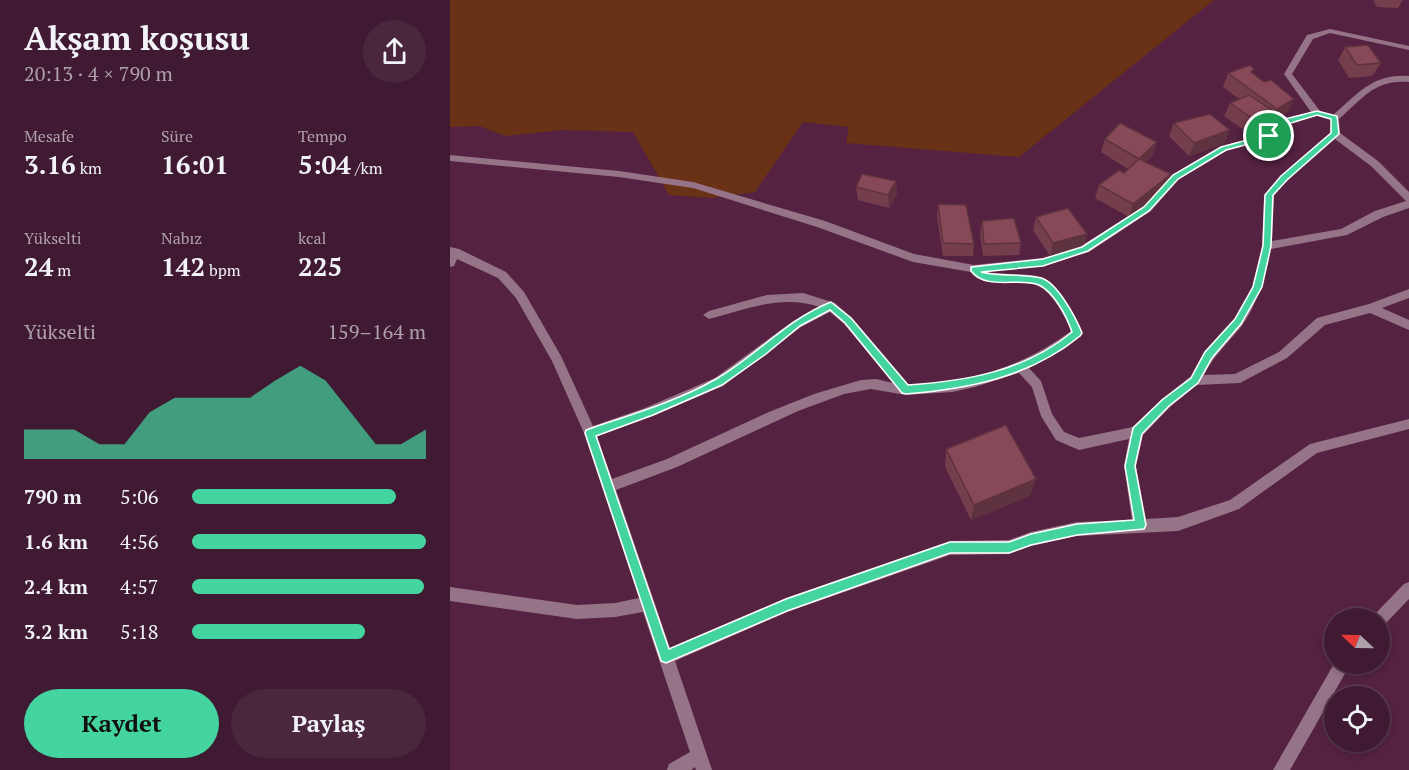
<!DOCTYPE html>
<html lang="tr">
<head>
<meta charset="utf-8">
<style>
  :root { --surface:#401a32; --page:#4b273e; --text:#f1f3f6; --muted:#aea1ac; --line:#59384d; --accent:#44d49f }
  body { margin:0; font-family:"PT Serif",serif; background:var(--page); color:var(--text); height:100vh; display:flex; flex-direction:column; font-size:22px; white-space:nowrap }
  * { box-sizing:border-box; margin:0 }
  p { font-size:20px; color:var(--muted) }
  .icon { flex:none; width:33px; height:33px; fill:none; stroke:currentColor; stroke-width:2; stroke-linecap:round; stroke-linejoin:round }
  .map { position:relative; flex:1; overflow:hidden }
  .panel { display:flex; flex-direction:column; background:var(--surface); width:450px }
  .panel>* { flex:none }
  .needle { width:39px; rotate:292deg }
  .controls { position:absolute; left:874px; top:608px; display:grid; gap:12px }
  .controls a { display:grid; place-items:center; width:66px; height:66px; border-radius:50%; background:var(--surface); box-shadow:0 3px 9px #0003,0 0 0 2px var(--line); font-size:30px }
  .pin { position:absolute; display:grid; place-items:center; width:51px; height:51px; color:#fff; margin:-26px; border:3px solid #fff; border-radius:50%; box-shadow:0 2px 6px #0007 }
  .round { display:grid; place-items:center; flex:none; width:63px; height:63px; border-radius:32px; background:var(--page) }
  .overview { display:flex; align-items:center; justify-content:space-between; height:102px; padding:0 24px }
  h1 { font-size:33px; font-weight:700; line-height:45px }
  .stats { display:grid; grid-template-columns:repeat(3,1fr); gap:9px; height:102px; padding:6px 24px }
  .stats div { display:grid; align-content:center }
  .stats b { font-size:26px; font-weight:700 }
  .stats small { font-size:16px; font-weight:400 }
  .stats p { font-size:16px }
  .chart { height:168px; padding:12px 24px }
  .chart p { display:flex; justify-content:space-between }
  .chart svg { width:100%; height:108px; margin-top:6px; fill:var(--accent); opacity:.7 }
  .cta { display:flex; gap:12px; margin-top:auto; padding:12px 24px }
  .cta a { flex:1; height:69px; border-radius:36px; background:var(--accent); color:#111; font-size:24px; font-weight:700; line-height:69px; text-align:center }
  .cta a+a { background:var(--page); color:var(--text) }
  ul { padding:0 24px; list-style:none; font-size:20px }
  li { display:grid; grid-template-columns:96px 72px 1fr; align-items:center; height:45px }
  li i { height:15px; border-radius:8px; background:var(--accent) }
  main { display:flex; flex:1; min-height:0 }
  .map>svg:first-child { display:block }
  .green { fill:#693116 }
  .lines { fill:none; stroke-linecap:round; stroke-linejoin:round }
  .street { fill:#967487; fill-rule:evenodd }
  .wall { fill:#743e4c }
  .shaded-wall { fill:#5e323e }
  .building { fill:#874858; stroke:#5e323e; stroke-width:1.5 }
  .route { fill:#44d49f; stroke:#fff; stroke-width:1.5; fill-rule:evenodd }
</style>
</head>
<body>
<main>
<section class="panel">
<div class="overview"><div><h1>Akşam koşusu</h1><p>20:13 · 4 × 790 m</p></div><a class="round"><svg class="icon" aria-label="share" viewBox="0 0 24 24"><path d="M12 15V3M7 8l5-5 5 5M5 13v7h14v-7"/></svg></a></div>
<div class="stats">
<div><p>Mesafe</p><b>3.16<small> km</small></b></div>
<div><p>Süre</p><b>16:01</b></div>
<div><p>Tempo</p><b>5:04<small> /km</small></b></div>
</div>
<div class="stats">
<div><p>Yükselti</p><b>24<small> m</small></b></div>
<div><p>Nabız</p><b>142<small> bpm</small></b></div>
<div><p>kcal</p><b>225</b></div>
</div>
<div class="chart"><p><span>Yükselti</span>159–164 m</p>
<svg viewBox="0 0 160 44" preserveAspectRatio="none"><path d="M0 44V32L10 32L20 32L30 38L40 38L50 25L60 19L70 19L80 19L90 19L100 12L110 6L120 12L130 25L140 38L150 38L160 32V44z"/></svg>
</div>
<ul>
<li><b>790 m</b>5:06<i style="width:87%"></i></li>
<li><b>1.6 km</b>4:56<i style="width:100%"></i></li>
<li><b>2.4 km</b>4:57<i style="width:99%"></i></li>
<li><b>3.2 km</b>5:18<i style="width:74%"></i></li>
</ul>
<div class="cta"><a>Kaydet</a><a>Paylaş</a></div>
</section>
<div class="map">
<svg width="959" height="770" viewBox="0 0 959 770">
  <rect width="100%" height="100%" fill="#552242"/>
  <!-- green -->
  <path class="green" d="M0,0H764L569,157L396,143L399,127L353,122L305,192L261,198L219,195L183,132L112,130L56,136L29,126L0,127Z"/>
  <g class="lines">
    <!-- street -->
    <path class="street" d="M880,29L959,46V50L880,33L863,39L842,74L870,111L883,115C909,93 922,74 959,76V82C925,79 913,98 889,119L890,133L928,161L959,192V208L933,217L897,235L821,249C815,276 808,304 791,327C777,344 764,355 754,375L785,374L829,352L867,318L919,304L959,289V298L932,308L959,320V330L920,313L875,325L837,358L790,383L747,385L720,407L693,435L686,466L696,519L728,517L780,500L860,444L959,419V429L867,453L789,509L728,531L627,536L581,546L559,554L500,555L337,612L225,661L262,770H246L245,767L241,770H217L219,764L240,752L193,612L165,617L127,619L0,601V587L127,605L165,603L189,598L134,433L102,361L66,298L48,278L7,259L4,266L0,267V247L9,249L56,272L74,292L111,356L143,426L195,408L265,378L343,321L370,307C332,294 296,309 259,319L253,315L259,311L317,295L353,293L385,303L402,318L459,385C519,383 572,367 621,331C616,317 602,292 588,286C572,278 532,290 521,272L463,262L367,227L243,188L169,177L0,161V155L169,171L243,182L375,221L464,254L524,265L593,258L631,246L693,207L723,175L770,147L816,134L835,119L861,112L834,74L857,35ZM867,116L881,120L880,133L831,176L814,195L812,246L802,287L784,319L754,352L741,376L712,399L683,427L629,438L614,432L602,414L591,381L579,368L613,350L631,336L633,333C627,318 608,282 591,277C576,273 551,275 534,272L593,266L639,252L701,211L729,179L776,151L822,138L841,123ZM885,139L921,166L956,201L925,211L891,229L822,241L824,196L837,180ZM380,312L394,324L443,383L426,379L411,380L364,394L319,412L217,459L162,479L147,436L203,416L273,386L351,327ZM569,373L582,387L591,416L606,440L629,450L679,439L674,466L682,520L627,522L581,532L559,540L500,541L336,598L220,648L166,490L227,467L348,411L394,394L421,389L456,395L502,392L525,387Z
      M959,582V599L935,624L930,626V618H923L925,614L954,584Z
      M885,662L901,663L840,770H823Z"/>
  </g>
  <!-- wall -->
  <path class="wall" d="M923,0H953L948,8L927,7Z
    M895,47L931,63L922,76L899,78L888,60Z
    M802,72L814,82L844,99L837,112L821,122L819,126L801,135L774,116L780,103L789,99L773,87L778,73Z
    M724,123L780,130L774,144L739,156L719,136Z
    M655,139L707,142L703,155L695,162L716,187L679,217L645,198L649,185L674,173L678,169L651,152Z
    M446,181L447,194L439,208L408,200L406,187Z
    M488,204L524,244L523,256H493L487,217Z
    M586,217L634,246L600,256L583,230Z
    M532,221L571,243L569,255L533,256L530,234Z
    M496,449L580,496L521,520L495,467Z"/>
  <!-- shaded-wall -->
  <path class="shaded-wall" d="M844,99L837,112L821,123L827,109Z
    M826,113L819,126L801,135L808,122Z
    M780,130L774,144L739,156L744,143Z
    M707,142L703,155L685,172L689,159Z
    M721,174L716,187L679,217L683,204Z
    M446,181L447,194L439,208L438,195Z
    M637,234L634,246L600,256L603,243Z
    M586,479L580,496L521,520L524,505Z"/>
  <!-- building -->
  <path class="building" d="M918,45L931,63L907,65L895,47Z
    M800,65L804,69L801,72L814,82L821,80L844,99L827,109L778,73Z
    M799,95L826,113L808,122L780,103Z
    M760,114L780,130L744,143L724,123Z
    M670,123L707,142L689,159L721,174L683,204L649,185L669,170L674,173L689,159L655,139Z
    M412,174L446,181L438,195L406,187Z
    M488,204L516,205L524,244L493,243Z
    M618,208L637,234L603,243L586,217Z
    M564,218L571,243L534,244L532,221Z
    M556,425L586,479L524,505L496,449Z"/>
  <!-- route -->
  <path class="route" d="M867,111L887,116L889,134L837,180L823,195L821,246L812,287L791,324L762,358L748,383L719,406L692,434L685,466L696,525L694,529L627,535L581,545L559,553H500L337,611L216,663L211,661L135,433L136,430C179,415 226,402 266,379C306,356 337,319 381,302L401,318L458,385C517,381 575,371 622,332C617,317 604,292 589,285C570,277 536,291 521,271V267L593,259L632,247L694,207L723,175L771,147L816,135L835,119ZM867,115L881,119V133L831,176L815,195L813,246L803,287L785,319L755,352L741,378L712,400L683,428L675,466L684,520L627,524L581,534L559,542H500L336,599L219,649L146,436L203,415L272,385L316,354L350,326L380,310L395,323L452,393L456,394C519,389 580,377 630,336L632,333C626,318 607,282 591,278C571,273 550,277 531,272L593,266L638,251L699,211L728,179L776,150L821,138L841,123Z"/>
</svg>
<div class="controls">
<a><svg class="needle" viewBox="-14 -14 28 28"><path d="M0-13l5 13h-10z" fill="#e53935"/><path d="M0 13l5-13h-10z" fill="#aea1ac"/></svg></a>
<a><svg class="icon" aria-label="locate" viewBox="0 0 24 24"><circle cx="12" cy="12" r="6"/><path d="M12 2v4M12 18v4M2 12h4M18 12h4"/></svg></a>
</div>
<div class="pin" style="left:819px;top:136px;background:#1e9e55"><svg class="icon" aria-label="arrive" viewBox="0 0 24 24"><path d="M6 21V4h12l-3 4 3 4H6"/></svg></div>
</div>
</main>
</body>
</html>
